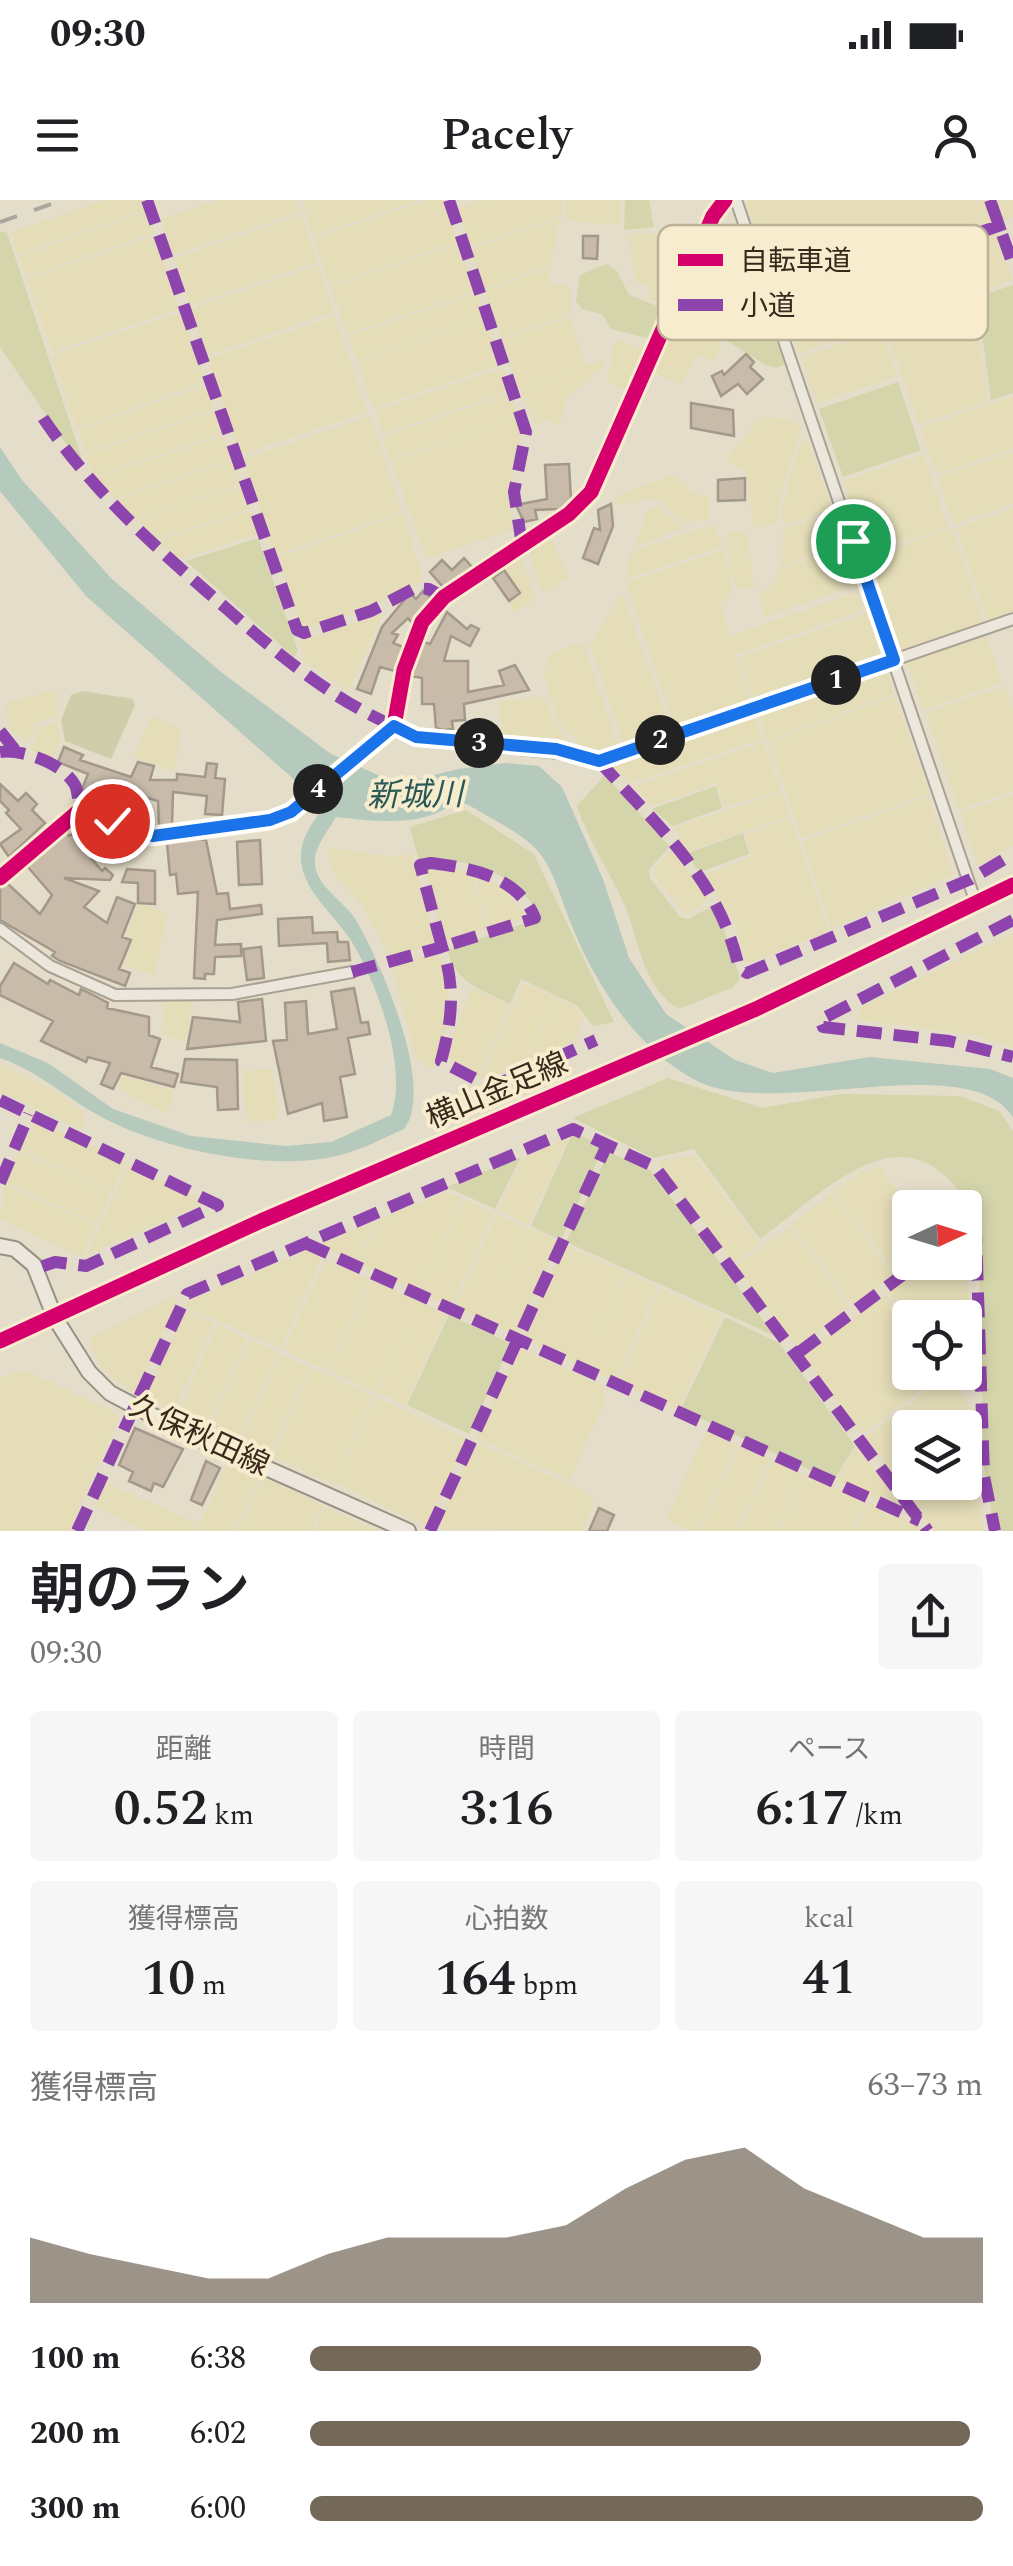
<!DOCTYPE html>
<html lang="ja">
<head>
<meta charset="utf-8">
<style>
  :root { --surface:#fff; --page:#f6f6f6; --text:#202124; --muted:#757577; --accent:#746858 }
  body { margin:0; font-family:Spectral,"Noto Sans JP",serif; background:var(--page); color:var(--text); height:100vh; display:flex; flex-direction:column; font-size:38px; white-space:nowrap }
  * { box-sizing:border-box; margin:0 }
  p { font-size:32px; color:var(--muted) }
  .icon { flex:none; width:55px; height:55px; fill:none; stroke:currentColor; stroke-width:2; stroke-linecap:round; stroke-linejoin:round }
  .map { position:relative; height:1331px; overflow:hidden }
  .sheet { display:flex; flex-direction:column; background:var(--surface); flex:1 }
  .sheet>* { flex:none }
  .needle { width:65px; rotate:86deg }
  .fabs { position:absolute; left:892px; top:990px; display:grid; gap:20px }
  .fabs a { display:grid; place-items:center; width:90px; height:90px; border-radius:10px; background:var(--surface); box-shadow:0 5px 15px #0003; font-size:50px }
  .pin { position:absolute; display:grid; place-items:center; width:85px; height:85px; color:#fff; margin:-42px; border:5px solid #fff; border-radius:50%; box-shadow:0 2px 10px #0007 }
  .km { position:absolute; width:50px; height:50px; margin:-25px; border-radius:50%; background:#222; color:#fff; font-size:28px; line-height:50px; text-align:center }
  .round { display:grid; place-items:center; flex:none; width:105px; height:105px; border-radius:10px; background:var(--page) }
  .head { display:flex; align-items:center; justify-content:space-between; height:170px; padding:0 30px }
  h1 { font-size:55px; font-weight:600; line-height:75px }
  .figures { display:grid; grid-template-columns:repeat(3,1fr); gap:15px; height:170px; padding:10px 30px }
  .figures div { display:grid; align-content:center; border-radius:10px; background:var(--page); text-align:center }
  .figures b { font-size:50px; font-weight:600 }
  .figures small { font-size:28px; font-weight:400 }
  .figures p { font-size:28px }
  .chart { height:280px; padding:20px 30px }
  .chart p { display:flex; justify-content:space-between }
  .chart svg { width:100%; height:180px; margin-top:10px; fill:var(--accent); opacity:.7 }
  ul { padding:0 30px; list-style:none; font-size:32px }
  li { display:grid; grid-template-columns:160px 120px 1fr; align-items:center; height:75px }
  li i { height:25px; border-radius:12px; background:var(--accent) }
  .status { display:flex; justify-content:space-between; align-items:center; height:70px; padding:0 50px; background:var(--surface); direction:ltr }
  .status svg { height:28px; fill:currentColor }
  header { display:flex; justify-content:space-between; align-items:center; height:130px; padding:0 30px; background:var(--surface); font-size:45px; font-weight:600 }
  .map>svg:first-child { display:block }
  .farmland { fill:#e5ddb8; fill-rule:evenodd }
  .green { fill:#d4d5aa }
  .cemetery { fill:#ceceaa }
  .water { fill:#b5c9bd }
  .building { fill:#c8bbaa; stroke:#a49889; stroke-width:2.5 }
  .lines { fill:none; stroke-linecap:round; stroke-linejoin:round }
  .street-casing { stroke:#a9a193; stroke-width:14 }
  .secondary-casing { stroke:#989183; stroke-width:18 }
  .street { stroke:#ece7dc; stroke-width:10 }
  .secondary { stroke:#ece7dc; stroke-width:14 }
  .rail { stroke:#aba69c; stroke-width:4; stroke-dasharray:18 18; stroke-linecap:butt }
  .quiet { stroke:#8e44ad; stroke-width:12; stroke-dasharray:25 12; stroke-linecap:butt }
  .cycleway-casing { stroke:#f7eccd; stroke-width:21 }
  .cycleway { stroke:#d6006c; stroke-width:15 }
  .route-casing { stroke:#fff; stroke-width:20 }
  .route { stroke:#1a73e8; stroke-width:12 }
  .labels { text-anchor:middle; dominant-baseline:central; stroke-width:8; stroke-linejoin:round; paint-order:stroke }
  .street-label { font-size:30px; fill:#37291b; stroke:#f7eccd }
  .water-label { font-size:32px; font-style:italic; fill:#295856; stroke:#f7eccd }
  .key { fill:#f7eccd; stroke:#bdb298; stroke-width:2.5 }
  .key-label { font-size:28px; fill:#37291b }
</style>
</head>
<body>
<div class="status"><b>09:30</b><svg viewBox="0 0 49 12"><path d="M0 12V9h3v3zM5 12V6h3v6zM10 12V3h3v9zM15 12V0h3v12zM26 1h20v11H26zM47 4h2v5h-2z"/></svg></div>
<header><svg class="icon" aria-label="menu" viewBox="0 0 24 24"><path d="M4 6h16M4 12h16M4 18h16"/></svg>Pacely<svg class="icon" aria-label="person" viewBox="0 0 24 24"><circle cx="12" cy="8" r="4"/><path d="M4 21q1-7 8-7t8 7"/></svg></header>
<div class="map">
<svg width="1013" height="1331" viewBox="0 0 1013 1331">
  <rect width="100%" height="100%" fill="#e4ddc9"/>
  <!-- farmland -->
  <path class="farmland" d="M105,0H144L147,9L18,54L11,32Z
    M218,0H296L300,12L173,55L161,19Z
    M303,0H419L312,36Z
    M427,0H443L457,42L330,85L314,38Z
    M482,0H563L560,16L470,47L458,9Z
    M568,0H622L619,25L569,21L565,16Z
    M746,0H1013V17L776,97Z
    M148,11L155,33L26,77L19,56Z
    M301,15L317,62L190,105L174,58Z
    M560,18L551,65L484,89L470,49Z
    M997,33L1013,80L883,124L867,76Z
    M634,34H663L688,41L664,105L648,99L651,87L636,82L629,37Z
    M155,36L179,109L52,152L27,79Z
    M459,44L474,92L347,134L331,87Z
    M318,65L334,112L207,155L191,108Z
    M549,68L550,84L570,86V114L501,138L484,91Z
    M862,80L878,126L799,153L783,107Z
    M477,93L485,117L356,160L349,136Z
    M973,97L988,201L919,224L885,126Z
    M683,100L693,105L692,128L721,141L715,161L697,156L681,184L652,172V164Z
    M181,112L205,182L77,228L52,155Z
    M335,116L367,212L240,255L208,159Z
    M569,117L586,166L603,160L604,165L566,199L560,225L546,220L536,226L521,190L562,175L518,189L502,140Z
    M485,118L501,165L373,208L358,161Z
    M881,130L897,176L817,203L802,157Z
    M619,141L645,149L627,190L607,182L614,143Z
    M503,168L511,191L383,234L375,211Z
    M206,185L215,209L85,253L79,229Z
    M511,193L522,231L509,294L513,330L427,358L391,262L512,220L390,260L382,237Z
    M1013,196V249L936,274L921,227Z
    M215,211L222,234L94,277L85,255Z
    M370,216L402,312L275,355L243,259Z
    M771,217L802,224L779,302L777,323L753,328L747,271L729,263L728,256L761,218Z
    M223,236L231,259L115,298L96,278Z
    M807,239L832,309L786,325L781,311L800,243Z
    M1013,252V304L953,324L938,277Z
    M924,254L948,327L868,353L844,281Z
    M232,261L241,284L135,319L116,300Z
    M672,275L694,293L708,296L710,319L683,323L656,298L619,305L616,302L617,296Z
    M241,286L250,309L156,339L138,319Z
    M657,305L683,328L636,346L646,313Z
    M1013,308V413L987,422L956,328Z
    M251,311L258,334L179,359L157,341Z
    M832,313L843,345L782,366L783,329Z
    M404,314L423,380L369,408L307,428L301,425L278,357Z
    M713,325L725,345L625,379L631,352Z
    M951,328L983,422L901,451L869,357Z
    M747,331L754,387L739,389L729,370L728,332Z
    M550,337L568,377L545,392L539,386L529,348Z
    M843,349L857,385L764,417L760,393L772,386L779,368Z
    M723,350L732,386L729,396L720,404L730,436L858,392L864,410L736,454L751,504L676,530L626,383Z
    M520,356L536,399L515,412L509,403L522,394L503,366Z
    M622,393L671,530L624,547L590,445Z
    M867,413L882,457L754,502L739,458Z
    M383,414L349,491L304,461L300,440Z
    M986,435L1002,483L923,510L907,463Z
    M570,445H584L619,549L597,553L584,548L559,522L544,476L549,456Z
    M885,469L894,494L768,541L758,512Z
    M1005,486L1013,511V591L959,610L926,513Z
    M57,489V516L36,523L29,541L11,531L5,510L8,503Z
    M539,496L547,502L554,522L571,545L503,536L498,502Z
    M895,496L929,594L802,638L768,543Z
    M753,513L763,539L631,583L607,563Z
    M153,516L181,530L174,572L133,556Z
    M57,522L60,544L50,562L33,551V545L39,528Z
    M764,542L780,591L725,607L717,583L652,606L634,586Z
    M782,592L789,616L685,652L674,628Z
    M1013,595V646L978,666L961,613Z
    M929,597L953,675L831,728L802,641Z
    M790,618L829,731L746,764L735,722L703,676L751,657L746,634Z
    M328,647L392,657L411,653L437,743L390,756L364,708L331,669Z
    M672,650L709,697L686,715L654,675L655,668Z
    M432,666L471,672L487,729L445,742L424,667Z
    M474,673L502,688L529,717L489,729Z
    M139,704L168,713L154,775L125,765L133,738L126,735Z
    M1013,733V848L976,835L860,820L858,809Z
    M438,752L448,774V820L438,862L431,868L416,858L392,766Z
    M524,783L555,797L525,861L489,879L481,876Z
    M472,788L510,806L479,875L446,855Z
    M556,798L578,808L583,820L573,841L527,861Z
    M166,799L192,800L186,842L161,834Z
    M0,864L59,893L83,911L85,924L79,929L0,892Z
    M272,869L279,911L276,920L247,922L243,871Z
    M117,875L174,890L168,913L132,898L121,889Z
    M35,920L126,961L112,992L21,950Z
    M569,937L528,1025L498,1010L524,957Z
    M20,952L111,993L97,1024L6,982Z
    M695,956L760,1044L734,1064L659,965L660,960Z
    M128,965L208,1002L87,1055Z
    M880,967L910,1008L912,1063L896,1074L833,992L859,973Z
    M5,984L96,1026L82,1057L0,1019Z
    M446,992L462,999L420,1092L357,1063L379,1020Z
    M832,994L894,1075L853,1105L791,1024Z
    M464,999L494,1013L451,1107L421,1093Z
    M497,1014L527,1028L498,1092L528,1028L559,1042L516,1135L454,1108Z
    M376,1021L356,1062L318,1045Z
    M790,1027L850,1107L797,1148L736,1066Z
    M965,1036L971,1150L965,1158V1118H910V1122L887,1091L926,1063L965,1062Z
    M564,1045L626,1072L598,1137L628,1073L658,1087L615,1181L522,1139Z
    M308,1051L322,1057L280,1148L186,1107L189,1100Z
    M326,1060L370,1080L328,1171L284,1150Z
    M372,1080L447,1114L405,1205L377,1192L404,1130L375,1192L330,1171Z
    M661,1088L722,1116L678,1209L618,1182Z
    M886,1095L910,1127V1172L944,1173L862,1234L802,1154Z
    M174,1096L179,1098L136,1192L132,1193L103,1169L90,1147L91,1137Z
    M185,1110L214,1123L173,1211L144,1197Z
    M218,1125L247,1139L207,1226L178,1213Z
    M250,1140L279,1153L238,1241L209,1227Z
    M518,1147L603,1186L604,1205L569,1280L476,1237Z
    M281,1154L309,1167L270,1253L241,1240Z
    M311,1168L373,1196L333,1284L272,1256Z
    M24,1169L120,1215L69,1331H0V1179Z
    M947,1175L974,1211L975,1273L983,1331H934L866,1237ZM910,1228H965V1282H910Z
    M375,1197L467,1239L427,1326L335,1283Z
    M707,1230L737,1245L697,1331H691L666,1319Z
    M475,1242L584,1291L595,1302L582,1331L434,1329Z
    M740,1244L770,1259L736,1331H699Z
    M857,1247L905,1311L835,1281Z
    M773,1260L803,1275L776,1331H738Z
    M228,1263L259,1278L234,1331H196Z
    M805,1275L866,1301L852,1331H778Z
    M262,1277L323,1305L311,1331H237Z
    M105,1282L196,1323L192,1331H147L94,1307Z
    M868,1302L917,1324L922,1331H854Z
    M325,1307H326L377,1331H315Z"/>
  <!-- green -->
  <path class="green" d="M625,0H649L654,27L624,30Z
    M0,31L7,33L82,259L73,254L0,147Z
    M607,64L617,71L629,95L665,109L651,139L611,129L602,114L582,109L576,101L580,75Z
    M1013,85V193L991,200L977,97Z
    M736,93L768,121L785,164L777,168L766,165L694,120L700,100Z
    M898,182L921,250L843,277L819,209Z
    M258,338L298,451L294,457L186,361Z
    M605,575L670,647L649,669L650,678L680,717L688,719L713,706L719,714L740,779L733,787L679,809C643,789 639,740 625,706C610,672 589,642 577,606Z
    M716,586L722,608L673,626L652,609Z
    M466,610L534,654L614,822L593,826L578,806L521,779L510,804C480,789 457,784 447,750L540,718C519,672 466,656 419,661L410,627Z
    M743,633L749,654L700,672L686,654Z
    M668,878L762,908L841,894L960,896L999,911L1013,931V1331H1001L992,1314L984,1268L978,1023C915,896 837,981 760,1039L694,949L653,958L573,918Z
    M573,932L604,946L561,1040L531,1026Z
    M609,952L651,971L775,1136L566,1042Z
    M521,957L495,1009L447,987Z
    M449,1115L511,1144L469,1234L407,1205Z
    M725,1117L779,1143L855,1246L833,1281L681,1209Z"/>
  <!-- cemetery -->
  <path class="cemetery" d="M83,491L133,499L135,505L111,559L65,541L61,520L71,495Z"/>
  <!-- water -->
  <path class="water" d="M0,247L22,280L112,379L221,472L331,554L398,584L458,569L506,563L539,566L562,587L603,679L629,758L666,814L735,860L773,873L869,857L990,869L1013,878V917C968,847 777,919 699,882C639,852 596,786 572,726C562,703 554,669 537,650C519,631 489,618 467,604C451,603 443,612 428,616C399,625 365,620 336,617C328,631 313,648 315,665C317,687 345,702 356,720C380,761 436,887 404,929C383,938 362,950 340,955C270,974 146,947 86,908C56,889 34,870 0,858V843L48,863L113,909L191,936L286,946L331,942L391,915C409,868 376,780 350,739C333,713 299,688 301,654C302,635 314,621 324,606L86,396L0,291Z"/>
  <!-- building -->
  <path class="building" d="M583,36H598L597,59L583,58Z
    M746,154L754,162L750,167L763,179L747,194L738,184L721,196L712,176L722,171L724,175Z
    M691,203L733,210L734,236L691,228Z
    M569,264L571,300L561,309L535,310L537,319L524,322L516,305L547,299L545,265Z
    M745,278V300L718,301V280Z
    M611,304L613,326L598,364L583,358L594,328L600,330L598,310Z
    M464,358L472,367L443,387L430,372L442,360L452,370Z
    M504,370L520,393L509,401L493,378Z
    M423,391L431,398L411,422L408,418L392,433L398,435L393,443L403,447L395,471L380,467L371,494L357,489L382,427L410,393L416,399Z
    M447,412L467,429L471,425L479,429L470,446L451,436L444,461H468V492L504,485L499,471L515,465L529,490L464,504L465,520L452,521L453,529L443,530L436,528L434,504H422V478L412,476L424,442L430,444Z
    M64,547L83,555L80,560L131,577L138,562L154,566L150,580H177V574L205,577L207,563L217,564L215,578L225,579L222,615L205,614L207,596L173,592L172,625L159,626L158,601L121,590L113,613L102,609L95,603L97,596L82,589L88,574L58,562Z
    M0,584L18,601L26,593L37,604L32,610L45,623L9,657L0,644L21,629L6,613L9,610L0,601Z
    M89,625L100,645L86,652L102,671L105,668L113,675L110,680L64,678L99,691L84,707L107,723L117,697L135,704L122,737L131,740L119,769L130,773L125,786L60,761L52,756L55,752L0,720V687L7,683L40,714L52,695L27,666L67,632L69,636Z
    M197,639L206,640L217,694L228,693L230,709L261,705L262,714L217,720L215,745L241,744V756L215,757L214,774H205V779L194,778L198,692L178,694L176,674L170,675L167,643Z
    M260,640L262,684L239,685L237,642Z
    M127,669L155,671V704L138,703V683L122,682Z
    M312,717L313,733L337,732L338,742H348L350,760L328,762L327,743L279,746L278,719Z
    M261,747L264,778L247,780L243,749Z
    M14,763L48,784L50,780L79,795L81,789L97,797L108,803L107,808L149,817V835L160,839L151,867L178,874L174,887L121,873L113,889L101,884L110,863L88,857L86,862L41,841L53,821L0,795V786Z
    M354,788L361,823L368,822L370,834L348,838L355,874L340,877L347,917L324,921L322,903L288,914L273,841L287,840L285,803L306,801L308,834L337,829L331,792Z
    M262,799L266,841L187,849L193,817L240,822L238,802Z
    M185,859L237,860L238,909L218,910L217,887L181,882Z
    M135,1228L183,1249L163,1287L154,1283L151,1291L129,1281L133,1272L119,1265Z
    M206,1261L220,1268L202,1305L191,1300Z
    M599,1308L614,1315L607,1331H589Z"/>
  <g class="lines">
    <!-- street casing -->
    <g class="street-casing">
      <path id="street" d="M736,0L977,706
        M394,526C446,551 537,544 599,561L1013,419
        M0,678L80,610L153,636L271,620L291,612L394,526L404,470L422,422L444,397L569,314L591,292L713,16L725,0
        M0,729L50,766L115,795L232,794L352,772"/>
    </g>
    <!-- secondary casing -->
    <g class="secondary-casing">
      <path id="secondary" d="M0,1046L15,1049L34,1065L55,1118L89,1172L110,1193L178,1229L408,1331
        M0,1141L261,1021L756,809L1013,685"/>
    </g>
    <!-- street -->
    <use href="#street" class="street"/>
    <!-- secondary -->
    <use href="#secondary" class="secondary"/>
    <!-- rail -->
    <path class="rail" d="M0,22L63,0"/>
    <!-- quiet -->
    <path class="quiet" d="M147,0L297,430L304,433L371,411L415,388L429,389L444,397
      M449,0L526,232L514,292L522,345
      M990,0L1013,65
      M771,104L1013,21
      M43,218C94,293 158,350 227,409C279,455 331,499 394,526
      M0,531L15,550
      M0,552C22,549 63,563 75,585C78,591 78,603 80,610
      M599,561C658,627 719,678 739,768L747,773L971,679L1013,654
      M431,663C470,668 518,676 535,718L442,747L420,665Z
      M1013,720L820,820L823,827L949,841L1013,857
      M352,772L442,747C456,787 452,821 441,861L491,887L596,840
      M0,900L218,1005L86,1066L55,1062L35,1069
      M0,983L29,914
      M965,1029L974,1028L976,1033L984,1276L995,1331
      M305,1043L920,1321
      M798,1153L920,1062
      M77,1331L187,1094L573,929L655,967L928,1331
      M430,1331L607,945"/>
    <!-- cycleway casing -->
    <g class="cycleway-casing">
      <path id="cycleway" d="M0,678L80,610L153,636L271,620L291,612L394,526L404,470L422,422L444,397L569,314L591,292L713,16L725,0
        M0,1141L261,1021L756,809L1013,685"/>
    </g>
    <!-- cycleway -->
    <use href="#cycleway" class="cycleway"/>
  </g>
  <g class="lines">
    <!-- route casing -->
    <g class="route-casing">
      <path id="route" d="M112,621L153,636L270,620L291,612L394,526L416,537L556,549L599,561L894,460L853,341"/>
    </g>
    <!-- route -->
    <use href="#route" class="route"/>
  </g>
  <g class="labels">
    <!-- street labels -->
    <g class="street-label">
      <text transform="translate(497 891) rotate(-23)">横山金足線</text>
      <text transform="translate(199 1236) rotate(25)">久保秋田線</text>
    </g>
    <!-- water labels -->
    <g class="water-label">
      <text transform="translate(415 596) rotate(-1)">新城川</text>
    </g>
  </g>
  <!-- legend -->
  <rect x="658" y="25" width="330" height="115" rx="15" class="key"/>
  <rect x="678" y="54" width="45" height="12" fill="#d6006c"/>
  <rect x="678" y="99" width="45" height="12" fill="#8e44ad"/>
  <g class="key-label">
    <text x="740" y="70">自転車道</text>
    <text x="740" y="115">小道</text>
  </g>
</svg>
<div class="fabs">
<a><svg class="needle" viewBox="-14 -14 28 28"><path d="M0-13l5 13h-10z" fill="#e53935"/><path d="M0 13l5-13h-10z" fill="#757577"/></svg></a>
<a><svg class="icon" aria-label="locate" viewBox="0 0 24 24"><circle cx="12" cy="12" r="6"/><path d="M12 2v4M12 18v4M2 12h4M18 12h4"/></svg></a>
<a><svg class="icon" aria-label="layers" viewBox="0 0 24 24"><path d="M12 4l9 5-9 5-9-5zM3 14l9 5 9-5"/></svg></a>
</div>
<div class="pin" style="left:853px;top:341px;background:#1e9e55"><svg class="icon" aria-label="arrive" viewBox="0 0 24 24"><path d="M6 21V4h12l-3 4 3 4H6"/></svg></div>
<div class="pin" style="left:112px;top:621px;background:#d93025"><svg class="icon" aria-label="check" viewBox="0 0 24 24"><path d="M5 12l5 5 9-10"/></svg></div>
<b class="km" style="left:836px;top:480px">1</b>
<b class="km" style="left:660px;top:540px">2</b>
<b class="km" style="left:479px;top:543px">3</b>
<b class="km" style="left:318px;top:589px">4</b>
</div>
<section class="sheet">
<div class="head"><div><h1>朝のラン</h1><p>09:30</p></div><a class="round"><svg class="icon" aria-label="share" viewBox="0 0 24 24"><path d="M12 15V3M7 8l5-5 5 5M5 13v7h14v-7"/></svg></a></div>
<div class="figures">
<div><p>距離</p><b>0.52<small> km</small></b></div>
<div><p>時間</p><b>3:16</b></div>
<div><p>ペース</p><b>6:17<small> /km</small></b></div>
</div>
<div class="figures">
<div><p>獲得標高</p><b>10<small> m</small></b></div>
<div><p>心拍数</p><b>164<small> bpm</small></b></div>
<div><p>kcal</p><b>41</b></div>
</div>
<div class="chart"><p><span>獲得標高</span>63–73 m</p>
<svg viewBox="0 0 160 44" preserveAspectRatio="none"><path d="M0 44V28L10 32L20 35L30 38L40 38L50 32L60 28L70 28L80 28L90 25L100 16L110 9L120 6L130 16L140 22L150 28L160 28V44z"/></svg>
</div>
<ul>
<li><b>100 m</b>6:38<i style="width:67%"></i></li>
<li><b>200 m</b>6:02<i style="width:98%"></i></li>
<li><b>300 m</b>6:00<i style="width:100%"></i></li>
</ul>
</section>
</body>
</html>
